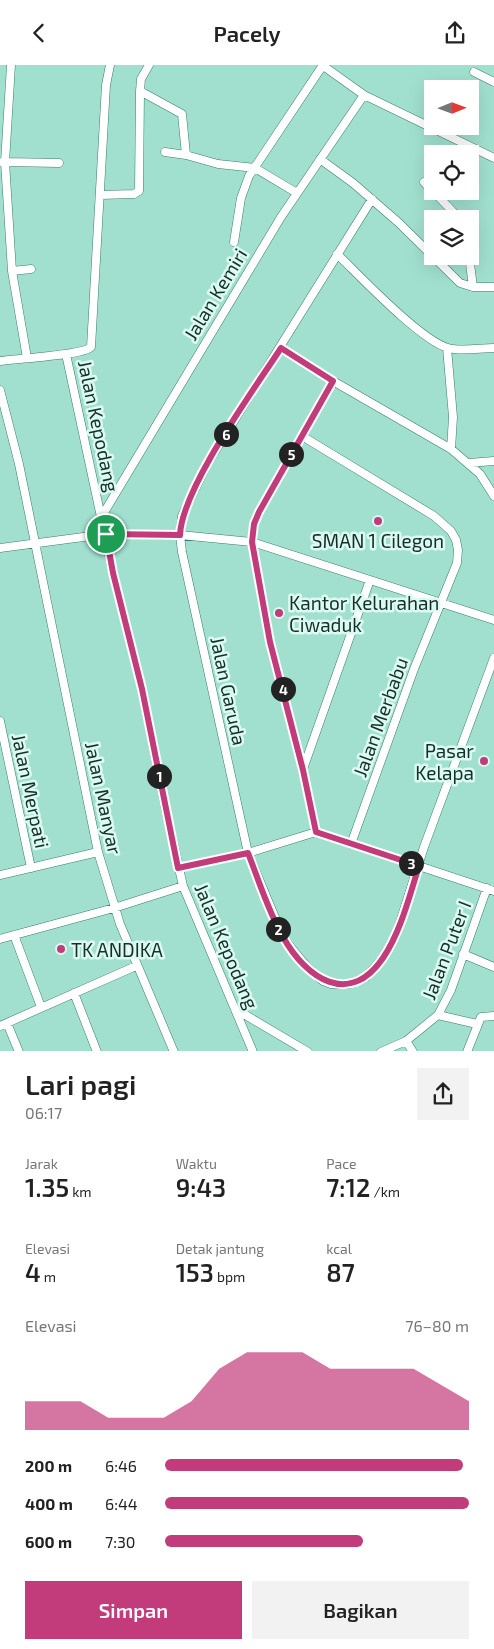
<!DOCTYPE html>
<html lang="id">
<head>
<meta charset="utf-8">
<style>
  :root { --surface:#fff; --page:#f2f2f2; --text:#222; --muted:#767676; --accent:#c23b7b }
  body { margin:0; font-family:"Exo 2",sans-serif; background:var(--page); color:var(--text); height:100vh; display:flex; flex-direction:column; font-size:19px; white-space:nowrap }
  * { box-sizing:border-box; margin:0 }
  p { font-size:16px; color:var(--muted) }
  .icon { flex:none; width:28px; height:28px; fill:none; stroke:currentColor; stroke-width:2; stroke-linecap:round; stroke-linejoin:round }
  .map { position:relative; height:986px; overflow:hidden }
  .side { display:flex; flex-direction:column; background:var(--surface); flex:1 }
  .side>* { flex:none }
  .needle { width:32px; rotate:89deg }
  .fabs { position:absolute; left:424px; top:15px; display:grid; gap:10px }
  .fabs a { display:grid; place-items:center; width:55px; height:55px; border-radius:0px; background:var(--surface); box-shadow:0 5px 20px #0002; font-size:25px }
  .pin { position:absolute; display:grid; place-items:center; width:42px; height:42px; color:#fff; margin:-21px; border:2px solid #fff; border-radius:50%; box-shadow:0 1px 5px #0007 }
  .km { position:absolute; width:25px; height:25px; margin:-12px; border-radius:50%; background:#222; color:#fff; font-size:14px; line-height:25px; text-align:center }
  .round { display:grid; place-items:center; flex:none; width:52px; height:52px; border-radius:0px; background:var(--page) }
  .headline { display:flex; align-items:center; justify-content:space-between; height:85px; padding:0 25px }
  h1 { font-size:28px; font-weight:600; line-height:38px }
  .metrics { display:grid; grid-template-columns:repeat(3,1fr); gap:8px; height:85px; padding:5px 25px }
  .metrics div { display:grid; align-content:center }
  .metrics b { font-size:25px; font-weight:600 }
  .metrics small { font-size:14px; font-weight:400 }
  .metrics p { font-size:14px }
  .chart { height:140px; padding:10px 25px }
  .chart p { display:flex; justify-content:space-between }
  .chart svg { width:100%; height:90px; margin-top:5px; fill:var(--accent); opacity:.7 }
  .button { display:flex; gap:10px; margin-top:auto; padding:10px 25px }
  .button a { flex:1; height:58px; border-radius:0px; background:var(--accent); color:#fff; font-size:20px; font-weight:600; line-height:58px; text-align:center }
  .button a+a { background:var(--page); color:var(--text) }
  ul { padding:0 25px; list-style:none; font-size:16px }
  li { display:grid; grid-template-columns:80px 60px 1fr; align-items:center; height:38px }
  li i { height:12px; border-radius:6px; background:var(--accent) }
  header { display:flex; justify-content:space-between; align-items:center; height:65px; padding:0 25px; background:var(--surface); font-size:22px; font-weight:600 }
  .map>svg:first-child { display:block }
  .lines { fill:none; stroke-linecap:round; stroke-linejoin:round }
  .minor-casing { stroke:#3d7b6c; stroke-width:9 }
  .minor { stroke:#fff; stroke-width:8 }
  .route-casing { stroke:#fff; stroke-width:10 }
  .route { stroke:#c23b7b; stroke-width:6 }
  .poi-dot { fill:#c23b7b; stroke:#dbfaf1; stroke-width:2 }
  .labels { text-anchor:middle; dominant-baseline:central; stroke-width:5; stroke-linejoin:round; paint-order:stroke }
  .street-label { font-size:19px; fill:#162f29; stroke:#dbfaf1 }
  .poi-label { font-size:19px; fill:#162f29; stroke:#dbfaf1; text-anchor:start }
</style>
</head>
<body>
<header><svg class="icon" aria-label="back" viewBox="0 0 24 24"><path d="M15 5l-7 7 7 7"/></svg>Pacely<svg class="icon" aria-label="share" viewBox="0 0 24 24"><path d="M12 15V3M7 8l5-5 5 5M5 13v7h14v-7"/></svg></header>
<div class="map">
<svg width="494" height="987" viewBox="0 0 494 987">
  <rect width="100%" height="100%" fill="#a1e0cf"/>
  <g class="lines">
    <!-- minor casing -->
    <g class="minor-casing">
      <path id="minor" d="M322,0L364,30L494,93
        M474,7L494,17
        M140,26L141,14L149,0
        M165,87L186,90
        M320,94L353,118L399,158L460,218L473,222H494
        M2,97H5L11,0
        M424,117L432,126
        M433,126L460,154
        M100,130L134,129L139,126L140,26L182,49L186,90L218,99L255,103L297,128
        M372,134L207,399L182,451L180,470L182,487L248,788L284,874L308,903L323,916L331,919H350L366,912L383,893L396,870L424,782L494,593
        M234,177L241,133L249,111L323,0
        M337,189C360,211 420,275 448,283C461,287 480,283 494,283
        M469,191L473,222
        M12,206L31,204
        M281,283L333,316L451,384L480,409L494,431
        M447,283L453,352L451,384
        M66,289L113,508L142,624L165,741L183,821L253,987
        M27,293L12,206L5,97L59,98
        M0,296C15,294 84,290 91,282L106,20L110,0
        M0,325L19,399L98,787L120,859L174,987
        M302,371L434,451L451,466L456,475L458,485L457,498L414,604L351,779
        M469,398L494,396
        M102,451L281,152L364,30
        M0,483L106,469L180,470L252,477L494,555
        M0,656L31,803
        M303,704L370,515
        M316,767L303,705L270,577L252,477L254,459L259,447L333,316
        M316,767L494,826
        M178,803L248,788L316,767
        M0,810L98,787
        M14,870L41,942
        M0,874L114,843L183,821
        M463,889L494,902
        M74,928L97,987
        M237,945L308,987
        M438,950L477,959
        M7,958L19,987
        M0,961L136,901
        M406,976L413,987
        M381,987L406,976L438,950L451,925L487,823
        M467,987L481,952L494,951"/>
    </g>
    <!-- minor -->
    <use href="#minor" class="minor"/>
  </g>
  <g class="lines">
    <!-- route casing -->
    <g class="route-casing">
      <path id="route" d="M281,283L333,316L259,447L254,459L252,477L270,577L303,705L316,767L419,801C409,832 401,866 383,893C349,943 306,913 283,872C268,846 259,816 248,788L178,803L142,624L113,508L106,469L180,470C182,423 253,326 281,283Z"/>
    </g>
    <!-- route -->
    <use href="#route" class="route"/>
  </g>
  <!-- markers -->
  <g class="poi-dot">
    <circle cx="378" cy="456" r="5"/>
    <circle cx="279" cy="548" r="5"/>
    <circle cx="484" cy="696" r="5"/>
    <circle cx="61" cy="884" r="5"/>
  </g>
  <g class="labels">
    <!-- street labels -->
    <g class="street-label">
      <text transform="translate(215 229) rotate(-59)">Jalan Kemiri</text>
      <text transform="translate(99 361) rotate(78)">Jalan Kepodang</text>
      <text transform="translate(229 626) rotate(78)">Jalan Garuda</text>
      <text transform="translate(380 652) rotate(-70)">Jalan Merbabu</text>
      <text transform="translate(31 726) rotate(78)">Jalan Merpati</text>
      <text transform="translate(104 733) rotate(78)">Jalan Manyar</text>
      <text transform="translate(227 881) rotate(67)">Jalan Kepodang</text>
      <text transform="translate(446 885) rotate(-69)">Jalan Puter I</text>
    </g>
    <!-- poi labels -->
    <g class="poi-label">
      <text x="378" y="475" text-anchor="middle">SMAN 1 Cilegon</text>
      <text x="289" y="537">Kantor Kelurahan<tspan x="289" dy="22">Ciwaduk</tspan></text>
      <text x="474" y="685" text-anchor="end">Pasar<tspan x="474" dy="22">Kelapa</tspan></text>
      <text x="71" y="884">TK ANDIKA</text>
    </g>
  </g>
</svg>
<div class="fabs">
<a><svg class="needle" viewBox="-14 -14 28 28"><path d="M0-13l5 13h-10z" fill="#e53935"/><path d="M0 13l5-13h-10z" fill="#767676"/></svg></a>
<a><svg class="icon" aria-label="locate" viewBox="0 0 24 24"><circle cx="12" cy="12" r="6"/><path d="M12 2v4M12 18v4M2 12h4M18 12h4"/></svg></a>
<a><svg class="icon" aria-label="layers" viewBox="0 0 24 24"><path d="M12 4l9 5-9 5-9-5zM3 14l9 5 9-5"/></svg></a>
</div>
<div class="pin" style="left:106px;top:469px;background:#1e9e55"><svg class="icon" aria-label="arrive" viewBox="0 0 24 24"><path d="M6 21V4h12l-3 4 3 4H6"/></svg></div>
<b class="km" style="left:159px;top:711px">1</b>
<b class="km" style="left:278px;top:864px">2</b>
<b class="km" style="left:411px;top:798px">3</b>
<b class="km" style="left:283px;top:624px">4</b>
<b class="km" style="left:291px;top:389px">5</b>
<b class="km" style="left:226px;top:369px">6</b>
</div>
<section class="side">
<div class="headline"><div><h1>Lari pagi</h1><p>06:17</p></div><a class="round"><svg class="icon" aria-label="share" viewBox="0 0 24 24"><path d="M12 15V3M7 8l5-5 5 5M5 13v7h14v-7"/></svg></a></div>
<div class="metrics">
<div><p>Jarak</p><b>1.35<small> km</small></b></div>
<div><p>Waktu</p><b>9:43</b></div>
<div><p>Pace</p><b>7:12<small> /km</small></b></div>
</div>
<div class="metrics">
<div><p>Elevasi</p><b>4<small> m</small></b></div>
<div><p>Detak jantung</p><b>153<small> bpm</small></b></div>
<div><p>kcal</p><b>87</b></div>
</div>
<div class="chart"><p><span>Elevasi</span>76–80 m</p>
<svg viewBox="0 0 160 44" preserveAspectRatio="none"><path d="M0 44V30L10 30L20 30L30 38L40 38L50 38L60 30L70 14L80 6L90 6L100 6L110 14L120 14L130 14L140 14L150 22L160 30V44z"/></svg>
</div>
<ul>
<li><b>200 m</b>6:46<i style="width:98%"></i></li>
<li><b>400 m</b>6:44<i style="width:100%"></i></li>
<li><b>600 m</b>7:30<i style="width:65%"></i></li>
</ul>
<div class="button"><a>Simpan</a><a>Bagikan</a></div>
</section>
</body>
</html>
